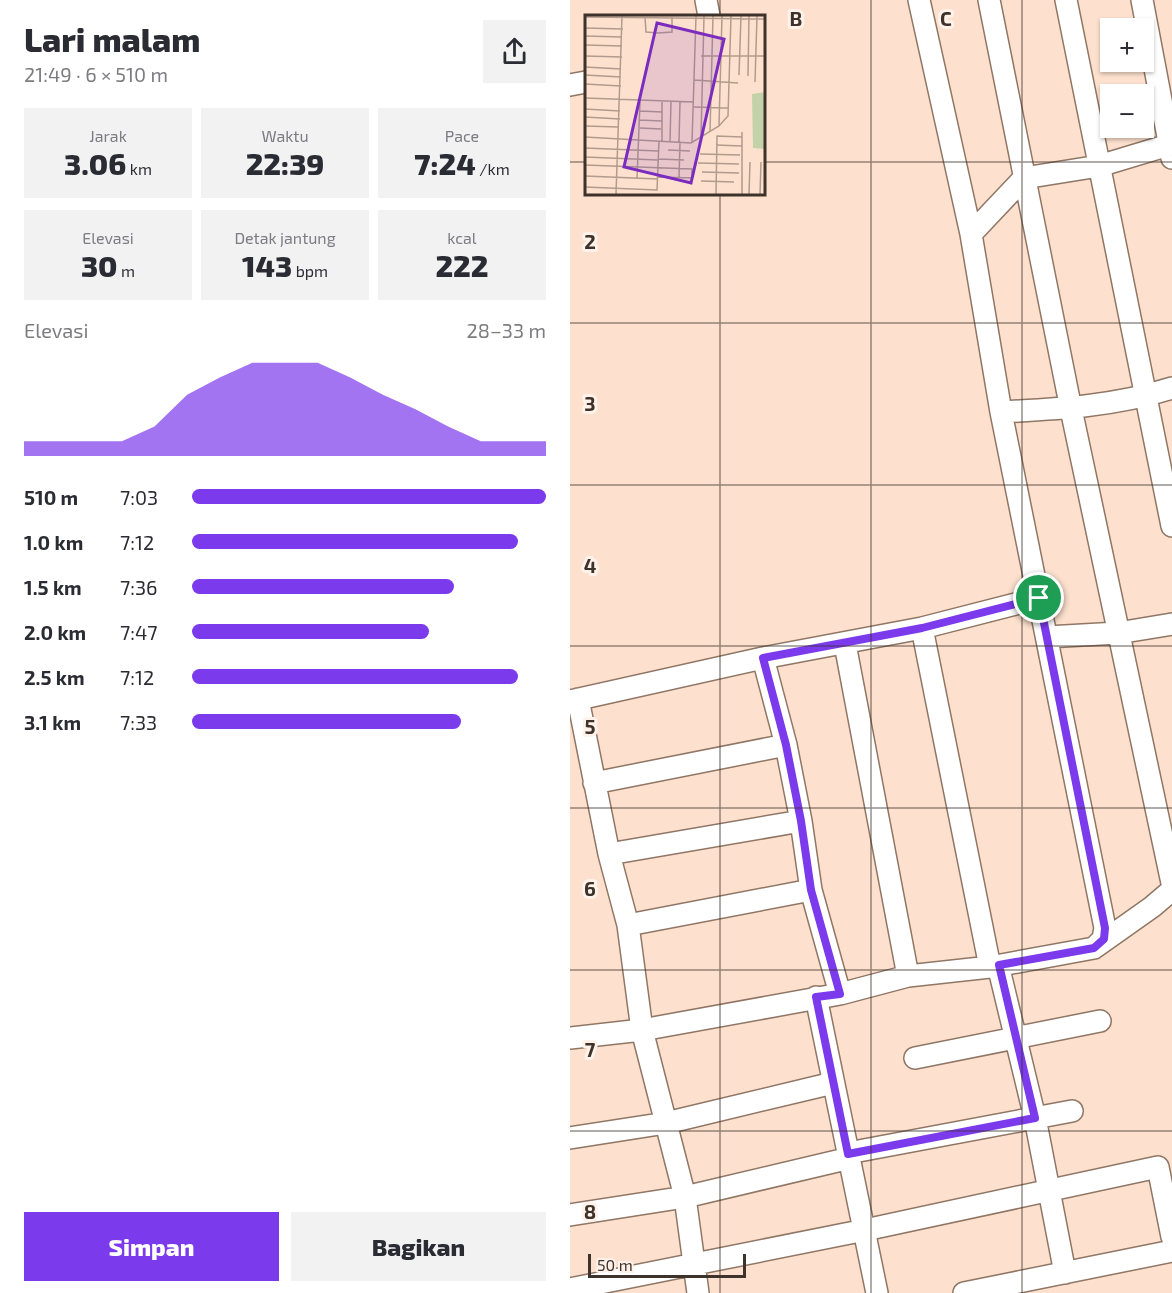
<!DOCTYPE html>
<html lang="id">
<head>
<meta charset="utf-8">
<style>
  :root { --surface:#fff; --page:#f2f2f3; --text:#2b2b33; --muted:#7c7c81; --accent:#7c3aed }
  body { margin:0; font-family:"Exo 2",sans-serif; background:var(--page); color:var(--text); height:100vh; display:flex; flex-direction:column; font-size:22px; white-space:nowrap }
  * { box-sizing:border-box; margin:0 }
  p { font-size:20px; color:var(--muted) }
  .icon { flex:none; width:33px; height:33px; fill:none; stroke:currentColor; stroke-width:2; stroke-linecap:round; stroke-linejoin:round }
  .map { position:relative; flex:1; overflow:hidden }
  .drawer { display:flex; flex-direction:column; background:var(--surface); width:570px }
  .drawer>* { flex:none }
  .buttons { position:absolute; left:530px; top:18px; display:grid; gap:12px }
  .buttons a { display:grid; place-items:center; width:54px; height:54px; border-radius:0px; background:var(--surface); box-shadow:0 2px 4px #0004; font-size:30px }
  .scale { position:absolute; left:18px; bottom:15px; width:158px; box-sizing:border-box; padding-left:6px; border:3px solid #3e332b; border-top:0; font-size:16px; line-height:21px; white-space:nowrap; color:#3e332b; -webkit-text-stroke:4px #fef2ea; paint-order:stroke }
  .pin { position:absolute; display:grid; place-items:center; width:51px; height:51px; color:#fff; margin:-26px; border:3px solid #fff; border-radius:50%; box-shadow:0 2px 6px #0007 }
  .round { display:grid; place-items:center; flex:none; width:63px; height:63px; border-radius:0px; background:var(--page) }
  .summary { display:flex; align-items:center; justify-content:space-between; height:102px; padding:0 24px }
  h1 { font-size:33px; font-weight:800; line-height:45px }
  .metrics { display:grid; grid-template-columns:repeat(3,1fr); gap:9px; height:102px; padding:6px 24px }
  .metrics div { display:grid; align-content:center; border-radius:0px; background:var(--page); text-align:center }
  .metrics b { font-size:30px; font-weight:800 }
  .metrics small { font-size:16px; font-weight:400 }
  .metrics p { font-size:16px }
  .chart { height:168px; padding:12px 24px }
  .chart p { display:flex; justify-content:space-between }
  .chart svg { width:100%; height:108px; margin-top:6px; fill:var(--accent); opacity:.7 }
  .cta { display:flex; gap:12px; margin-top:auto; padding:12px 24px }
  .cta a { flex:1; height:69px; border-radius:0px; background:var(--accent); color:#fff; font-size:24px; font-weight:800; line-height:69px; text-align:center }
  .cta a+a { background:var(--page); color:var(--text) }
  ul { padding:0 24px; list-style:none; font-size:20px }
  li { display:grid; grid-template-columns:96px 72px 1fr; align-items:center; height:45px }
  li i { height:15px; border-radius:8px; background:var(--accent) }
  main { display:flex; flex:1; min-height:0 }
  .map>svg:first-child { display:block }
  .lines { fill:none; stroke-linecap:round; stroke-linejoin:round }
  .minor-casing { stroke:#8f7665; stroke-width:24 }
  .minor { stroke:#fff; stroke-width:21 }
  .route-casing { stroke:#fff; stroke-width:12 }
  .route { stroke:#7c3aed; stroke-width:8 }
  .grid { fill:none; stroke:#3e332b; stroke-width:1.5; stroke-opacity:0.55 }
  .inset-road { fill:none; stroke:#b19b8d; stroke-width:1.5 }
  .view { fill:#7b2cbf; fill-opacity:0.15; stroke:#7b2cbf; stroke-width:3 }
  .inset-edge { fill:none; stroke:#3e332b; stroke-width:3 }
  .grid-label { font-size:20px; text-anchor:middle; font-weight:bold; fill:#3e332b; stroke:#fef2ea; stroke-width:6; stroke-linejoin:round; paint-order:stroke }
</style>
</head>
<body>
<main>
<section class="drawer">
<div class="summary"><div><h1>Lari malam</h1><p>21:49 · 6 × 510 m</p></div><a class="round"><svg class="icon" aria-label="share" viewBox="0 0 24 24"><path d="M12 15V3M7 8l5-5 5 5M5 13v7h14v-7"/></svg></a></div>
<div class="metrics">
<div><p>Jarak</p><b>3.06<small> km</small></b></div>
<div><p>Waktu</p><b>22:39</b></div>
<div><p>Pace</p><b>7:24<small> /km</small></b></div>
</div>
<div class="metrics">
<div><p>Elevasi</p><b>30<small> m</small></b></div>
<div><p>Detak jantung</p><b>143<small> bpm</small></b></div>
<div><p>kcal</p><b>222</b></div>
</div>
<div class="chart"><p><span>Elevasi</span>28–33 m</p>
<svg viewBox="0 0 160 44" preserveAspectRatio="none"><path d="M0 44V38L10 38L20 38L30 38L40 32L50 19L60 12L70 6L80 6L90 6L100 12L110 19L120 25L130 32L140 38L150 38L160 38V44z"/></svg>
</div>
<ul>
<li><b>510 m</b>7:03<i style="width:100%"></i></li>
<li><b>1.0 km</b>7:12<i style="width:92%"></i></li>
<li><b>1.5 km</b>7:36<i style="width:74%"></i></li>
<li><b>2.0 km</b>7:47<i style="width:67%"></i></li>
<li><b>2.5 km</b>7:12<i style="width:92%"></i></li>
<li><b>3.1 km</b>7:33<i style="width:76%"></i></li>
</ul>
<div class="cta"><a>Simpan</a><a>Bagikan</a></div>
</section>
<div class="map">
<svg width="602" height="1293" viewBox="0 0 602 1293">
  <rect width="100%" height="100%" fill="#fde1ce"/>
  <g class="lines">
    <!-- minor casing -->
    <g class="minor-casing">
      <path id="minor" d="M136,0L139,16
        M349,0L401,234L431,412L535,928L533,939L524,948
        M419,0L501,409L602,883
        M496,0L602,526
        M572,0L602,158
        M0,85L16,82
        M401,234L454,178L529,166L602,144
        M431,412C489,409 546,406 602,388
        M352,628L420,967
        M477,637L548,633L602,624
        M275,644L338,976
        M193,658L216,745L231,821L241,890L270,994
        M8,699L39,854L58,925L72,1030L115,1197L128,1293
        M0,701L193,658L352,628L469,598
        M24,783L216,745
        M39,854L231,821
        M58,925L241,890
        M428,965L465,1118L495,1273
        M246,997L307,1293
        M0,1038L72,1030L270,994L338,976L420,967L524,948L582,907L602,890
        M345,1058L530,1021
        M0,1138L96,1123L263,1083
        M278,1153L502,1111
        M0,1215L115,1197L280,1158
        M0,1289L295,1230L588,1167L602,1237
        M394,1293L602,1251"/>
    </g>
    <!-- minor -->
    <use href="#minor" class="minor"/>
  </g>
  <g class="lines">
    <!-- route casing -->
    <g class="route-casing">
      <path id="route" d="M469,598L535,928L534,939L524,948L429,965L465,1118L278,1154L246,997L270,994L241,890L231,821L216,745L193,658L352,628Z"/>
    </g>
    <!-- route -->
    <use href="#route" class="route"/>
  </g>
  <!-- grid -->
  <path class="grid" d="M150,0V16M301,0V1293M452,0V1293M0,162H16M194,162H602M150,194V1293M0,323H602M0,485H602M0,646H602M0,808H602M0,970H602M0,1131H602"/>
  <!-- overview -->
  <g transform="translate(15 15)">
    <rect width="180" height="180" fill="#fde1ce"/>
    <path d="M180,77V134L168,133L167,79Z" fill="#c4d2aa"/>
    <path class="inset-road" d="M0,2L180,4M60,2L61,17L73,18L87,17V2M0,13L38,14M0,21L37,22M0,30L37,31M0,41L37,42M116,41H180M0,52L36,54M0,60L36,62M154,60L156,1M163,61L164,1M180,61V42M109,65L153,68M170,67L172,1M0,69L36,71M0,83L109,87M109,92L143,93M0,94L35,96M55,96L77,97M0,102L35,104M54,105L77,106M134,110L137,1M0,111L34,112M55,113L76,114M125,117L128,1M157,117V179M0,122L106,128L134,111L143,101L146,1M116,122L119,1M77,126V87M85,126L86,87M94,127L95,87M107,127L111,1M131,130L157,131M0,133L73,136M83,135L105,136M115,139L155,140M0,142L73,145M73,144L99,145M113,148L154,149M0,150L107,154V163M117,157L154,158M0,161L73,164M73,162L108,163M94,163L95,127M52,164L55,87M116,166L149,167M0,172L72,175L74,126M31,179L37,1M131,179L132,121L157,122M164,179L165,147M175,179L176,147"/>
    <path class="view" d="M72,8L139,24L106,168L39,152Z"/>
    <rect width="180" height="180" class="inset-edge"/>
  </g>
  <g class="grid-label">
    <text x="226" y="26">B</text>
    <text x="376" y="26">C</text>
    <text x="20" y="249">2</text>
    <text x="20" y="411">3</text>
    <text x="20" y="573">4</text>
    <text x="20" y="734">5</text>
    <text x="20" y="896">6</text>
    <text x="20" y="1057">7</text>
    <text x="20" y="1219">8</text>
  </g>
</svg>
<div class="buttons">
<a>+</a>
<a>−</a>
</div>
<div class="scale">50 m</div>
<div class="pin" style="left:469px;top:598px;background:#1e9e55"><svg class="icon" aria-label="arrive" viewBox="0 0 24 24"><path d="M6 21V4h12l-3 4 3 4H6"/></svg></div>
</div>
</main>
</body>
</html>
